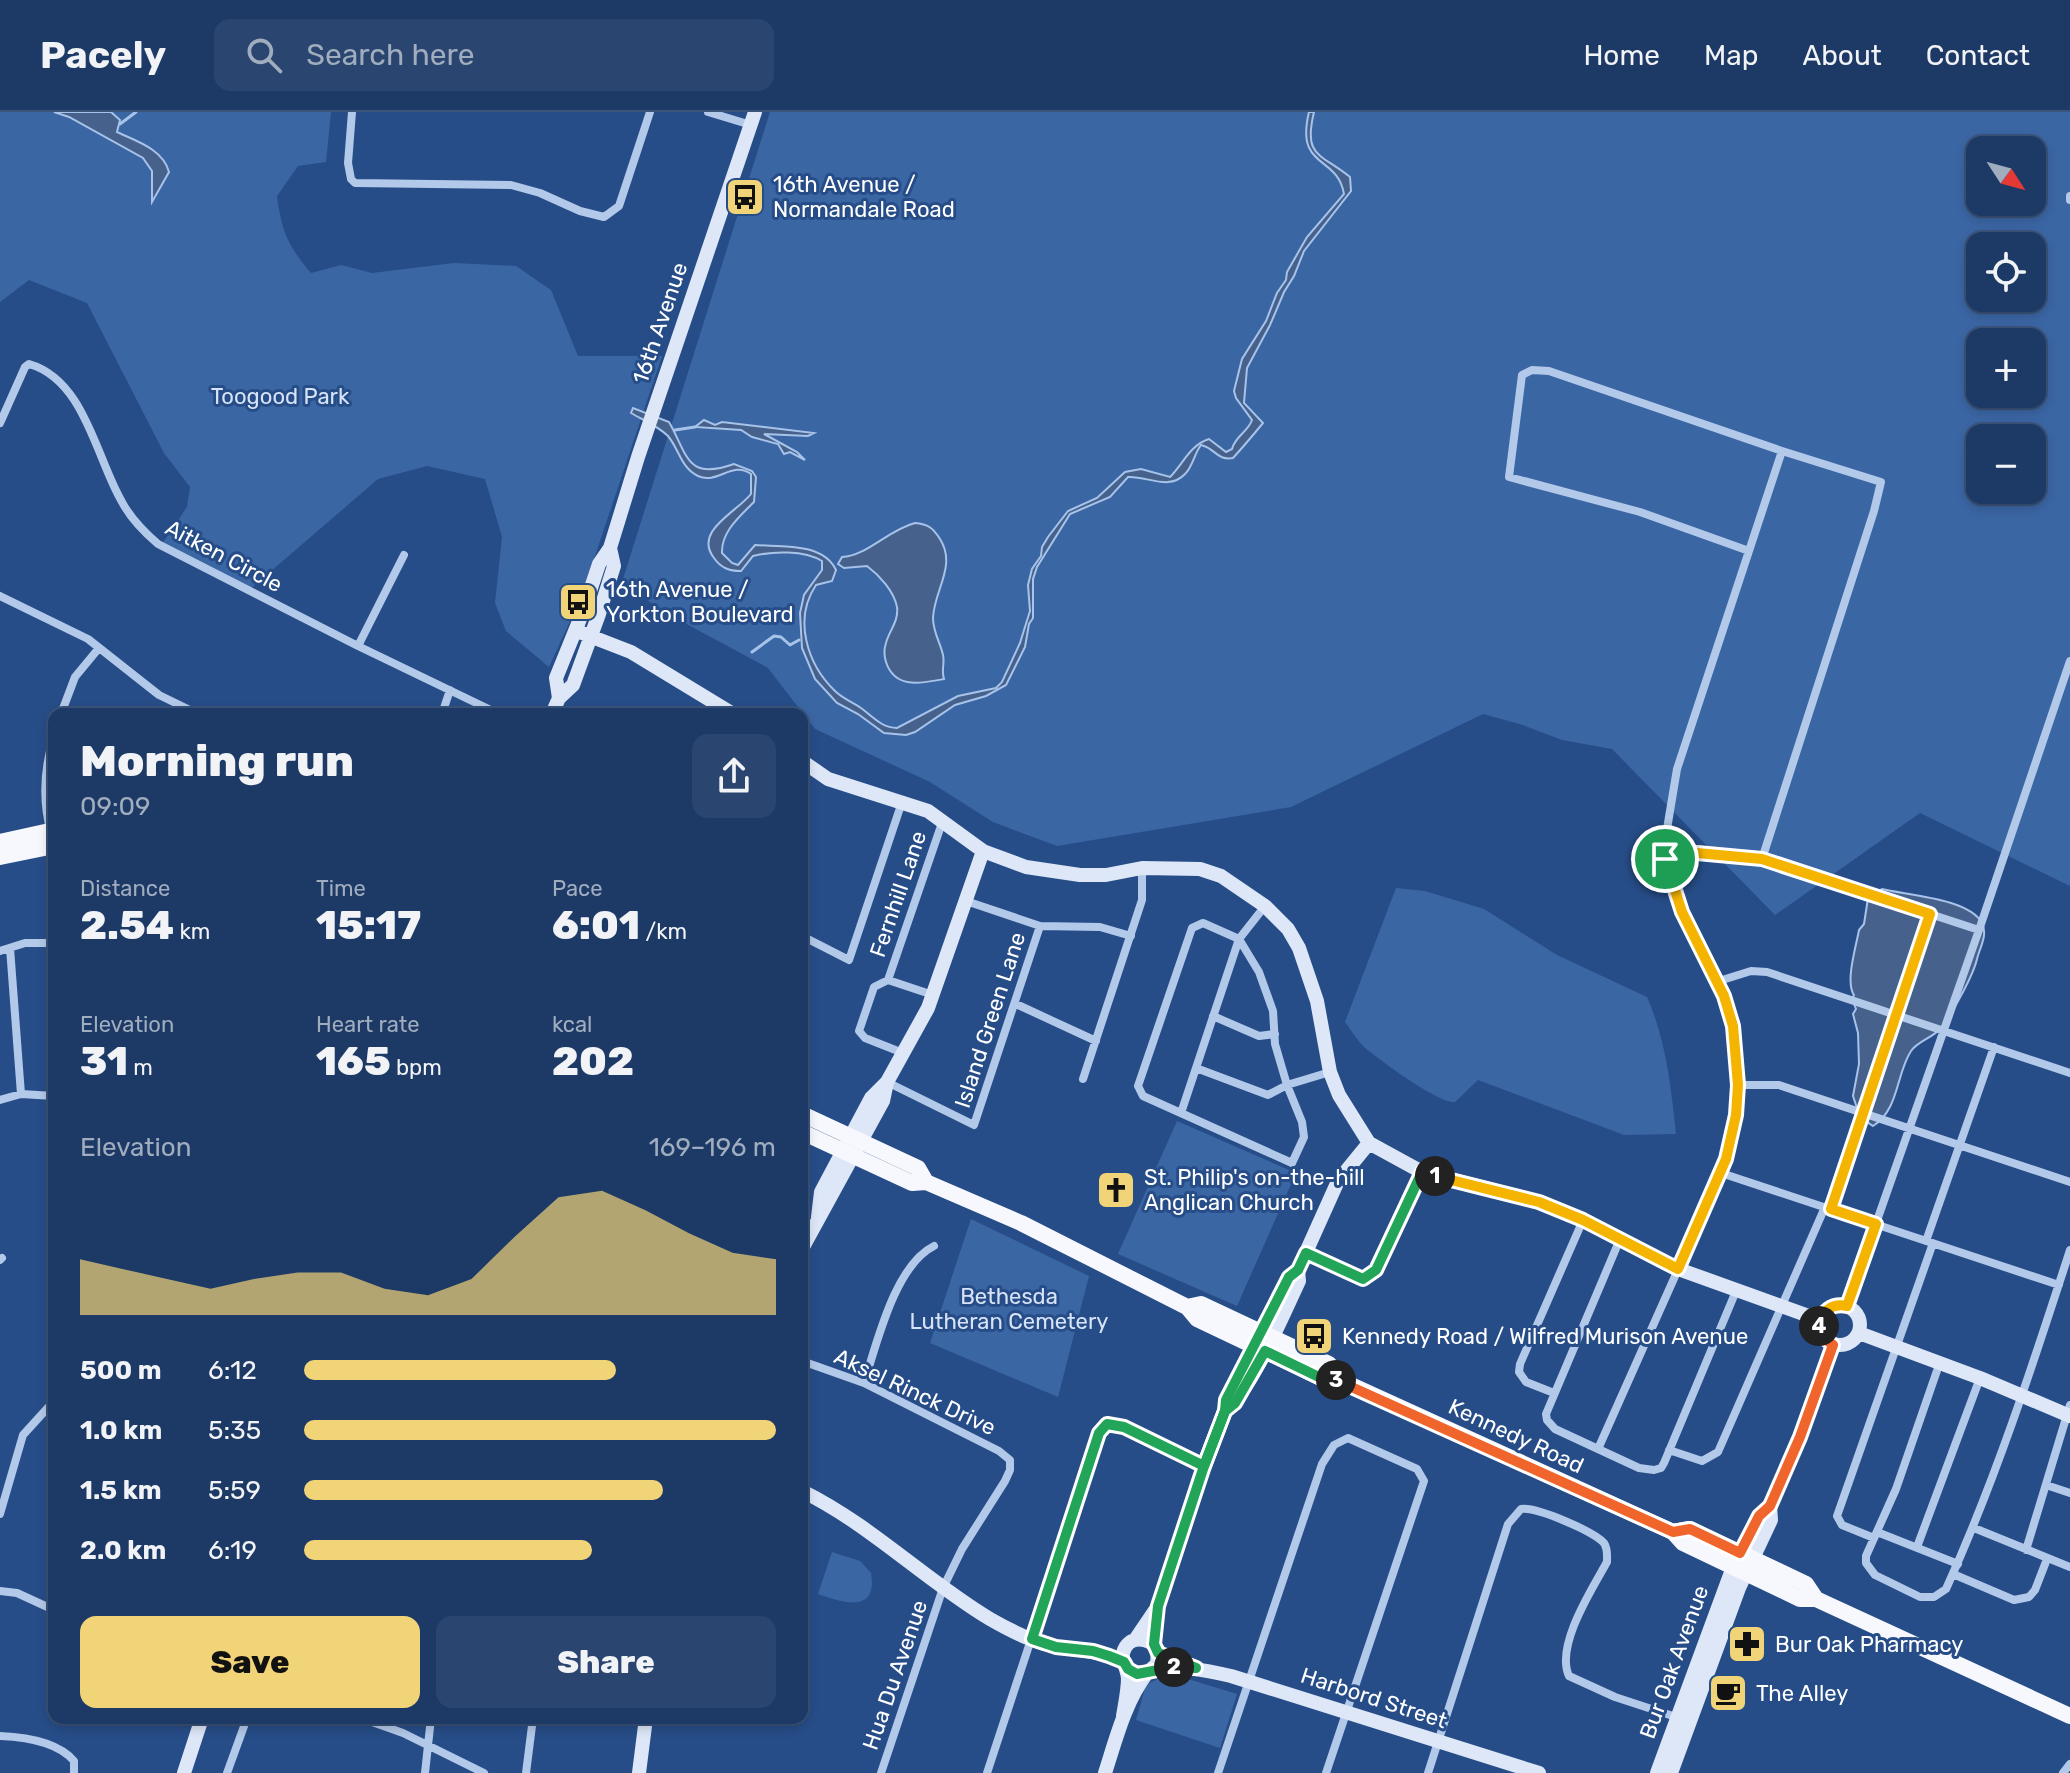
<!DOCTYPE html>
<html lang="en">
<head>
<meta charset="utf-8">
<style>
  :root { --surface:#1d3a66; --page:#2a456f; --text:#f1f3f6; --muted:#a0adbf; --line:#3b547a; --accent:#f1d378 }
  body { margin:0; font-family:Rubik,sans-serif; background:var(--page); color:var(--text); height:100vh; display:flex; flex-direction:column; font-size:30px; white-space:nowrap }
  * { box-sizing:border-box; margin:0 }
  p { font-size:26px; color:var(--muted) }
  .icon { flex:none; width:44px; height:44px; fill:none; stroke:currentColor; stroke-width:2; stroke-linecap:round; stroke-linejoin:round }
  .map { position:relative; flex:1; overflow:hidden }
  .sheet { position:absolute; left:48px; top:596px; width:760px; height:1016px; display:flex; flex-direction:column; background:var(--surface); border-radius:16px; box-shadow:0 4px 12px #0003,0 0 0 2px var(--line) }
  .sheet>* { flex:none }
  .needle { width:52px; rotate:126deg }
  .buttons { position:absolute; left:1966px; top:24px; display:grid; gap:16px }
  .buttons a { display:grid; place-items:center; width:80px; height:80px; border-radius:16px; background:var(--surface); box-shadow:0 4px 12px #0003,0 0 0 2px var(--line); font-size:40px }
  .pin { position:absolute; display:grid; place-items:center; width:68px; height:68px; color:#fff; margin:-34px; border:4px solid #fff; border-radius:50%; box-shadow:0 2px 8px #0007 }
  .km { position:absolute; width:40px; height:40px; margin:-20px; border-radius:50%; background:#222; color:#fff; font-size:22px; line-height:40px; text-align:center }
  .round { display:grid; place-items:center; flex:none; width:84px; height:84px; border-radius:16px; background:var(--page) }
  .headline { display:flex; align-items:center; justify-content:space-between; height:136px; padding:0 32px }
  h1 { font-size:44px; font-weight:800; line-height:60px }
  .figures { display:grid; grid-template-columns:repeat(3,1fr); gap:12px; height:136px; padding:8px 32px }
  .figures div { display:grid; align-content:center }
  .figures b { font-size:40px; font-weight:800 }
  .figures small { font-size:22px; font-weight:400 }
  .figures p { font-size:22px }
  .chart { height:224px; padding:16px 32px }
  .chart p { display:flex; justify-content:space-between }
  .chart svg { width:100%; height:144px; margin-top:8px; fill:var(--accent); opacity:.7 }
  .action { display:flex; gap:16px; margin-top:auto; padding:16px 32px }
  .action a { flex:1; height:92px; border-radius:16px; background:var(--accent); color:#111; font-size:32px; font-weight:800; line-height:92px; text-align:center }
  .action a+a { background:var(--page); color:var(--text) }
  ul { padding:0 32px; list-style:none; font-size:26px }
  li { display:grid; grid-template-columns:128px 96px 1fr; align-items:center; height:60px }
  li i { height:20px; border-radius:10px; background:var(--accent) }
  header { display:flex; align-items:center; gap:48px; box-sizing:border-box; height:112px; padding:0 40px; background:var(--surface); border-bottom:2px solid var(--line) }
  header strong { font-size:38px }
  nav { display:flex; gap:44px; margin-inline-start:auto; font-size:28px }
  .search { width:560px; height:72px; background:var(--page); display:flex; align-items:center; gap:20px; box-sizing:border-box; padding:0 28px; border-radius:16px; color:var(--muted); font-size:30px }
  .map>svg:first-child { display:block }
  .green { fill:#3b66a4; fill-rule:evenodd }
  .water { fill:#46618b; stroke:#a7c3e9; stroke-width:2 }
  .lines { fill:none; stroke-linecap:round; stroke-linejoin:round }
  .stream { stroke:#a7c3e9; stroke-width:3 }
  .street { stroke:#b3c9e9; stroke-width:8 }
  .secondary { stroke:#dde7f7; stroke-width:14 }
  .primary { stroke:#f6f8fe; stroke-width:16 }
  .split-1-casing { stroke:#fff; stroke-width:16 }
  .split-2-casing { stroke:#fff; stroke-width:16 }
  .split-3-casing { stroke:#fff; stroke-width:16 }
  .split-4-casing { stroke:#fff; stroke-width:16 }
  .split-5-casing { stroke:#fff; stroke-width:16 }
  .split-1 { stroke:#f5b400; stroke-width:10 }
  .split-2 { stroke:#22a559; stroke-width:10 }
  .split-3 { stroke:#22a559; stroke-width:10 }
  .split-4 { stroke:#f0652b; stroke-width:10 }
  .split-5 { stroke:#f5b400; stroke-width:10 }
  .labels { text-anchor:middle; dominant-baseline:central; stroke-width:6; stroke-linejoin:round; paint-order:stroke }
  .poi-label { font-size:22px; fill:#fff; stroke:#274d88; text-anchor:start }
  .street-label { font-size:22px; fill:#fff; stroke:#274d88 }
  .park-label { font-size:22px; fill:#d7e4f7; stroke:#274d88 }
</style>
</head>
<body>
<header>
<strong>Pacely</strong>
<div class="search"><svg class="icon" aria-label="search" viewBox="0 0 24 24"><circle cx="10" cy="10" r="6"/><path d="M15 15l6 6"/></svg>Search here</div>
<nav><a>Home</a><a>Map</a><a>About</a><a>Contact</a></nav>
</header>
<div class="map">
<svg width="2070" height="1661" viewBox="0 0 2070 1661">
  <rect width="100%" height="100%" fill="#274d88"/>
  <!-- green -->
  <path class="green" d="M0,0H331L326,50L298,54L277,84C281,118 289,136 311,161L341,153L372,161L454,151L516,154L551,178L578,244H662L582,483L549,555L506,519L495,491L502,425L485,367L427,354L378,367L248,479L160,435L187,395L190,375L164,341L87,191L29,168L0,190Z
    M770,0H2070V774L1920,701L1775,803L1612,637L1562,628L1523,613L1483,602L1291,695L1057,734L993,710L930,670L815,617L768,556L657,496L623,467ZM1980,38H2032V90H1980ZM1980,134H2032V186H1980ZM1980,230H2032V282H1980ZM1980,326H2032V378H1980Z
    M1396,776L1425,779L1484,797L1557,843L1647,885C1666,928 1671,975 1676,1022L1624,1023L1478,968L1455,990C1437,991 1380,948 1364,935C1357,928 1351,918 1345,910Z
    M1177,1009L1296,1061L1237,1194L1118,1142Z
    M971,1107L1089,1164L1058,1285L930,1231Z
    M832,1440L860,1449L871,1461C878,1503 841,1490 818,1482Z
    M1165,1563H1175L1237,1582L1220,1636L1136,1608L1146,1573Z"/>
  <!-- water -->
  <path class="water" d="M54,0H111L120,8L117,20C136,29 163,37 169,60L152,90V59L143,46L69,5Z
    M1309,0H1314C1303,45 1320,41 1350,65L1351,79L1304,139L1294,164L1284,180L1270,213L1247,256L1244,291L1263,311C1254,322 1243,335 1233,346C1217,349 1215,336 1201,333C1194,342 1193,354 1185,362C1169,379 1148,364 1128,365L1110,385L1070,402L1037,455L1033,467V506L1029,512L1025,535L1006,573L986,584L955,593L915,620L906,623L884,621L858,602L837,591L815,567L802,536L800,501L804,483L822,458V449C804,438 773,439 753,444L741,459C729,459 721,456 714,446C693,419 737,400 751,382V362C732,348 718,373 698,364C681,356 679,337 668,324C658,314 643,308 631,301L633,296L669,310C688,343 686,369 734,352L752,359L756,365L754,390C740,404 721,420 722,441L732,451L738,453L755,433C781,435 823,430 836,458L832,469L816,473C793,507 807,552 835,579C842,586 852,590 861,596C873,605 882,616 897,616L958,584L996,576L1002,570L1020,531L1030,499L1028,473L1032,457L1041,444L1042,435L1048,425L1068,399L1097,386L1125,360L1141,357L1170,365C1183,352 1190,333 1209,327L1226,340L1232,337C1235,324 1248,320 1252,308L1236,286L1234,279L1242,247L1266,209L1277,181L1286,168L1287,160L1307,125L1344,82C1337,42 1295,58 1309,0Z
    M704,308L715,313L722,310L814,321L808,324L764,322L797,340L805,348L790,340L784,342L778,332L752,325L741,318L695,315Z
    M915,411C928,412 933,416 940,427C957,454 934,478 933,506C933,520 940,530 943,543C945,551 941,558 944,567C923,571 895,578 886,550C884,544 884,537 886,531C889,519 899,509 897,495C894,479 879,463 867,454L844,456L838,452L842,445C867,444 888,418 915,411Z
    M1882,777C1905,783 1969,786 1982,811C1988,823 1980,835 1977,847C1973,864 1952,902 1940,917C1932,926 1918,929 1911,939C1896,962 1899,998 1873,1014L1860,1005L1853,984L1859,952L1858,921L1853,902L1856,897L1852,887L1854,883C1845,870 1856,835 1859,818L1864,812L1868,786Z"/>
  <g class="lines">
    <!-- stream -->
    <path class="stream" d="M120,12L136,0
      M675,318L695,315
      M752,540L774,524L781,525L790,533L799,528"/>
    <!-- street -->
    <path class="street" d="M352,0L348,51L351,67L355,71L511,73L540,81L580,99L604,105L619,94L650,0
      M708,0L751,13
      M2070,84V88
      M0,311L25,255L29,252C85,268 96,346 122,390C131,407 144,420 158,432L358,534L499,602
      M1749,439L1640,400L1509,365L1522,263L1532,258L1549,259L1782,339
      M0,484L88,527L159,583L198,602
      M358,534L404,443
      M61,602L75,565L99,536
      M442,602L450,578
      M51,721C42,688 44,656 54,624
      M1665,747L1666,723L1677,657L1782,339L1881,370L1874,399L1762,747
      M966,789L1040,814L1100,815L1131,824
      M1203,811L1239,827L1259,860L1273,899L1275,932L1287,973L1302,1010L1304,1025L1292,1051L1143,984L1138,974L1192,816Z
      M1979,818L2070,549
      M802,824L849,848L902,690
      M10,836L21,982
      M0,839L25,831H54
      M888,868L943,708
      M1719,869L1751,859L1767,860L2070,961
      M1016,892L1096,929
      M1213,904L1259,924L1275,922
      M903,941L865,926L859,919L874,875L888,868L933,883
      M1196,956L1268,983L1287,973L1330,960
      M1083,967L1142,788V756
      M887,970L974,1013L1040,814
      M1738,973H1779L2070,1070
      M0,988L21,982L54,984
      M1181,1001L1239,827L1265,794
      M1721,1061L2059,1173
      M1831,1097L1930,802
      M1620,1127L1546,1302L1547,1308L1555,1317L1639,1356L1654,1358L1661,1356L1664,1351L1736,1179
      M1926,1129L1994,935
      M1306,1141L1363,1167L1376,1158L1422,1060
      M0,1148L2,1146
      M802,1249L864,1271L999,1339L1010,1348V1358L1005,1369L962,1437L943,1476L881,1661
      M1940,1250L1896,1377L1866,1444V1451L1875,1463L1920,1485H1934L1946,1477C1996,1367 2033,1252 2070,1138
      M864,1271C877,1231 895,1153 934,1134
      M1554,1281L1526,1270L1519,1260L1520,1252L1583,1108
      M1598,1337L1721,1061L1736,1003L1737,943L1733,914L1719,869L1682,800L1665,747L1697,741L1762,747L1979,818L1847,1194
      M1669,1338L1702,1349L1718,1340L1825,1095
      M2046,1373L2070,1381
      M0,1402L23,1323L54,1289
      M1974,1416L2070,1455
      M1877,1420L1958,1452
      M1874,1426L1842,1413L1837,1404L1933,1131
      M1917,1435L1980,1266
      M2026,1438L2070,1293
      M1953,1462L2014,1488L2029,1485L2035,1478L2047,1447
      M0,1479L17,1481L54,1498
      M361,1606L403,1621L484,1661
      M0,1624C24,1625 57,1629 74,1649V1661
      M227,1661L247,1606
      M425,1661L431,1606
      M526,1661L533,1606
      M987,1661L1099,1321L1107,1312L1124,1315L1204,1354
      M1218,1661L1322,1352L1334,1333L1348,1326L1417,1357L1424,1369L1326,1661
      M1428,1661L1508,1412L1521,1397C1537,1395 1593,1419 1604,1431C1608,1437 1607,1443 1607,1450C1592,1477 1555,1534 1569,1564L1615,1585L1676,1605
      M2063,1661L2070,1652"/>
    <!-- secondary -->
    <path class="secondary" d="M582,521L631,540L733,602
      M559,586L556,566L584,497L599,452L610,436L638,345L755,0
      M552,602L559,586L573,573L599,502L614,454L610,436
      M802,649L828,667L928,699L983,739L1026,755L1080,763H1106L1142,756L1200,757L1221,764L1265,794L1288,817L1299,836L1317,889L1330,960L1339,983L1369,1031L1422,1060L1539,1090L1583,1108L1678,1157L1820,1208
      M818,1105L821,1080L871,986L887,970L928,896L983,739
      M802,1137L883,989L887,970
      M1820 1213a20 20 0 1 1 40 0a20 20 0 1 1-40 0Z
      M1859,1221L1980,1266L2070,1304
      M1225,1299C1252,1277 1283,1203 1299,1169L1298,1158
      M802,1379C871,1413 925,1468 990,1507C1011,1519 1034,1531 1058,1535C1081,1539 1102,1539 1124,1550
      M1135,1528L1158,1494L1204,1354L1225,1299L1226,1288L1289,1165L1298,1158L1338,1069L1369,1031
      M1153,1558C1180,1553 1205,1558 1231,1564L1539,1661
      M1123,1604C1125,1592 1128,1578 1128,1566C1127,1557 1122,1549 1123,1541C1128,1522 1149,1525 1158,1538L1157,1552L1147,1561L1132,1560L1125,1553
      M184,1661L202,1606
      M639,1661L646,1606
      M1105,1661C1116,1627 1125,1590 1147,1561
      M1657,1661L1733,1455L1759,1404L1770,1394L1800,1325L1833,1233
      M1671,1661L1739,1476L1771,1408L1770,1394"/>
    <!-- primary -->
    <path class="primary" d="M0,730L54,718
      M0,745L54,734
      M802,1002L918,1056L926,1070
      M802,1020L912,1071L926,1070L1021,1111L1187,1195L1197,1207L1323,1267L1340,1268L1673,1420L1683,1431L1800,1487H1816L2070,1604
      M1187,1195L1201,1192L1329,1252L1340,1268
      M1673,1420L1690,1417L1806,1472L1816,1487"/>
  </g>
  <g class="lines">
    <!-- split-1 casing -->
    <g class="split-1-casing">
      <path id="split-1" d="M1435,1064L1539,1090L1583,1108L1678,1157L1726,1047L1736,1003L1738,973L1733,914L1724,884L1682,800L1665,747"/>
    </g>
    <!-- split-2 casing -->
    <g class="split-2-casing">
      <path id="split-2" d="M1174,1555L1196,1556L1158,1541L1154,1532L1158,1494L1204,1354L1225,1299L1226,1288L1289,1165L1298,1158L1306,1141L1363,1167L1376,1158L1422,1060L1435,1064"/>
    </g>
    <!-- split-3 casing -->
    <g class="split-3-casing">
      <path id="split-3" d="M1174,1555L1137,1562L1128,1557L1124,1550L1109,1544L1093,1539L1056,1535L1032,1527L1099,1321L1107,1312L1124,1315L1204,1354L1225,1299L1235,1291L1265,1239L1323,1267L1336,1268"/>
    </g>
    <!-- split-4 casing -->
    <g class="split-4-casing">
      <path id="split-4" d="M1336,1268L1673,1420L1690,1417L1740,1441L1759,1404L1770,1394L1800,1325L1833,1233L1823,1225L1819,1214"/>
    </g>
    <!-- split-5 casing -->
    <g class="split-5-casing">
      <path id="split-5" d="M1665,747L1697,741L1762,747L1930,802L1831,1097L1876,1112L1847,1194C1832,1191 1821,1199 1819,1214"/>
    </g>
    <!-- split-1 -->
    <use href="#split-1" class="split-1"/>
    <!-- split-2 -->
    <use href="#split-2" class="split-2"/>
    <!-- split-3 -->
    <use href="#split-3" class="split-3"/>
    <!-- split-4 -->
    <use href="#split-4" class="split-4"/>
    <!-- split-5 -->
    <use href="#split-5" class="split-5"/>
  </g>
  <!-- icons -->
  <defs>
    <g id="bus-square" transform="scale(2)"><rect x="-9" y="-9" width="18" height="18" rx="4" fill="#f1d378" stroke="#274d88"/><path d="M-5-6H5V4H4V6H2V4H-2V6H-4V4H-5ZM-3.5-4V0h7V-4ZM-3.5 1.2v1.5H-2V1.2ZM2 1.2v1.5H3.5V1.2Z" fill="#111"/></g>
    <g id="church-square" transform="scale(2)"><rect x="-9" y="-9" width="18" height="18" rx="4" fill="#f1d378" stroke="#274d88"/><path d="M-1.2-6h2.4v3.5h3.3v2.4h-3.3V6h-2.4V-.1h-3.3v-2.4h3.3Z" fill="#111"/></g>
    <g id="pharmacy-square" transform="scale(2)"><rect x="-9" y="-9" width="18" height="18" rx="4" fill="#f1d378" stroke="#274d88"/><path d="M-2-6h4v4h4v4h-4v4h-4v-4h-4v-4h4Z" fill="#111"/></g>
    <g id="cafe-square" transform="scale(2)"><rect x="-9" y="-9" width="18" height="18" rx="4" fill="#f1d378" stroke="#274d88"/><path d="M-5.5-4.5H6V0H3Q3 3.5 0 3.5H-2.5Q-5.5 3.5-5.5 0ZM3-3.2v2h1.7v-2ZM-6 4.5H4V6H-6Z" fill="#111"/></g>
  </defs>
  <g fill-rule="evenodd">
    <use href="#bus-square" x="745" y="85"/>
    <use href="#bus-square" x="578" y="490"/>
    <use href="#church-square" x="1116" y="1078"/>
    <use href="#bus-square" x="1314" y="1224"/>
    <use href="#pharmacy-square" x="1747" y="1532"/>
    <use href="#cafe-square" x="1728" y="1581"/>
  </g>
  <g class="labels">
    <!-- poi labels -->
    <g class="poi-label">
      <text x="773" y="72">16th Avenue /<tspan x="773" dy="25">Normandale Road</tspan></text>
      <text x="606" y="477">16th Avenue /<tspan x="606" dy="25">Yorkton Boulevard</tspan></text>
      <text x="1144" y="1065">St. Philip's on-the-hill<tspan x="1144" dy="25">Anglican Church</tspan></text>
      <text x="1342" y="1224">Kennedy Road / Wilfred Murison Avenue</text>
      <text x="1775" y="1532">Bur Oak Pharmacy</text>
      <text x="1756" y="1581">The Alley</text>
    </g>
    <!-- street labels -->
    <g class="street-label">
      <text transform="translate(660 211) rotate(-71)">16th Avenue</text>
      <text transform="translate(224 444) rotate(28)">Aitken Circle</text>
      <text transform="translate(898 782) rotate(-71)">Fernhill Lane</text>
      <text transform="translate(990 908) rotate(-72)">Island Green Lane</text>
      <text transform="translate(915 1280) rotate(25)">Aksel Rinck Drive</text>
      <text transform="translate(1516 1324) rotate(25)">Kennedy Road</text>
      <text transform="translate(1674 1550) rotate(-70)">Bur Oak Avenue</text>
      <text transform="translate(895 1563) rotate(-71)">Hua Du Avenue</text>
      <text transform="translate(1374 1586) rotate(18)">Harbord Street</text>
    </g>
    <!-- park labels -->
    <g class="park-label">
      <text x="280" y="284">Toogood Park</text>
      <text x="1009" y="1184">Bethesda<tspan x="1009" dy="25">Lutheran Cemetery</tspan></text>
    </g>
  </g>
</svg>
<div class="buttons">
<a><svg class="needle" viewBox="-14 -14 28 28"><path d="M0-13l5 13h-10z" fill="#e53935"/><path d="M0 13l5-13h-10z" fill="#a0adbf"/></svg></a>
<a><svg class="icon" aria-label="locate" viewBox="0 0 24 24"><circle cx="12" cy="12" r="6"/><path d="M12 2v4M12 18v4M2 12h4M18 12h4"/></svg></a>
<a>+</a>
<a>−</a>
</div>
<div class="pin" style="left:1665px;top:747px;background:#1e9e55"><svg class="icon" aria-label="arrive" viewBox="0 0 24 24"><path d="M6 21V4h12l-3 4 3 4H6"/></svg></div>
<b class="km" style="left:1435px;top:1064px">1</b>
<b class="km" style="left:1174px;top:1555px">2</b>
<b class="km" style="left:1336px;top:1268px">3</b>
<b class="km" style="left:1819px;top:1214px">4</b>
<section class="sheet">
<div class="headline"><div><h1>Morning run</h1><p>09:09</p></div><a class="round"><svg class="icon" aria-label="share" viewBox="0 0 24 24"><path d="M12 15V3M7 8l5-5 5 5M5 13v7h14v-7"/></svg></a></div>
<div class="figures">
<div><p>Distance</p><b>2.54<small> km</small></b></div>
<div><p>Time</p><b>15:17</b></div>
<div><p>Pace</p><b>6:01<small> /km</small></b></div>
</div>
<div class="figures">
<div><p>Elevation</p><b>31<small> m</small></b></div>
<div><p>Heart rate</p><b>165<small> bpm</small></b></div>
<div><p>kcal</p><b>202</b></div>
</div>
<div class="chart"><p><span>Elevation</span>169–196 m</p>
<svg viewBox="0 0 160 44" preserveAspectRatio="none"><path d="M0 44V27L10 30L20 33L30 36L40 33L50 31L60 31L70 36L80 38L90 33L100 20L110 8L120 6L130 12L140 19L150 25L160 27V44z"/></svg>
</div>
<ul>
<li><b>500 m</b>6:12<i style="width:66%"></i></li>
<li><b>1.0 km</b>5:35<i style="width:100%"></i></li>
<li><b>1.5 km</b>5:59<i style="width:76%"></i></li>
<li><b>2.0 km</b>6:19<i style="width:61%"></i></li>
</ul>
<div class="action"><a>Save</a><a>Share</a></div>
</section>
</div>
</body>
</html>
